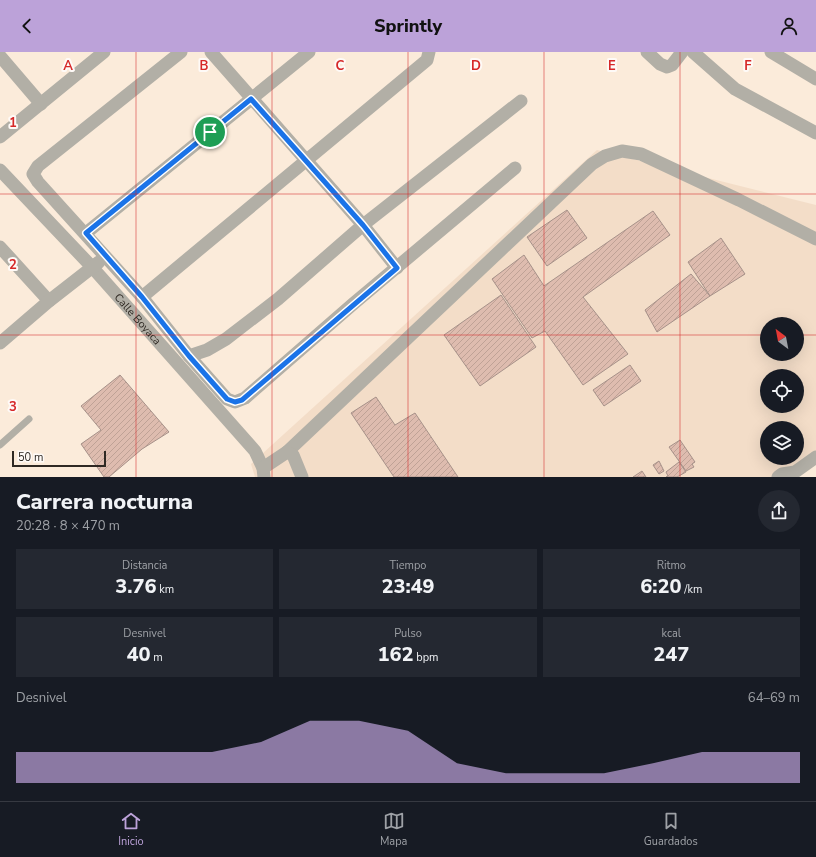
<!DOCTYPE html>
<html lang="es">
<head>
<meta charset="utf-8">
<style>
  :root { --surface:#171b24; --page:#242831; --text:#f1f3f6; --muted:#9ea1a6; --line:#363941; --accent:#bca2d9 }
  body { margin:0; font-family:"Nunito Sans",sans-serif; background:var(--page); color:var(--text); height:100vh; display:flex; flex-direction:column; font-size:15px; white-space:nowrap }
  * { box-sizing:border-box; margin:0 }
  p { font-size:13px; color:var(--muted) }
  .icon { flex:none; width:22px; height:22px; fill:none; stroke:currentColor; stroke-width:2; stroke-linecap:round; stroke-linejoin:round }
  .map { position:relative; height:425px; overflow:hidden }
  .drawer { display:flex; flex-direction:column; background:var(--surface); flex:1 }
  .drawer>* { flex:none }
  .needle { width:26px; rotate:328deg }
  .controls { position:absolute; left:760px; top:265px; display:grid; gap:8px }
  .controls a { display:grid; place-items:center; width:44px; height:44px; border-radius:50%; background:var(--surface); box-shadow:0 4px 16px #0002; font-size:20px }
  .scale { position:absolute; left:12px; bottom:10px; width:94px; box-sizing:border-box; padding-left:4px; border:2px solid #2f2923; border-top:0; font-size:11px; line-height:14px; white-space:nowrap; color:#2f2923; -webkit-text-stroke:3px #fefaf7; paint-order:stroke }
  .pin { position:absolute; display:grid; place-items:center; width:34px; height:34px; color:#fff; margin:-17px; border:2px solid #fff; border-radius:50%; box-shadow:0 1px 4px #0007 }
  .round { display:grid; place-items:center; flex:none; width:42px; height:42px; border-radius:21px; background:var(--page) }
  .summary { display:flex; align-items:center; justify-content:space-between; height:68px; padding:0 16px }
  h1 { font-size:22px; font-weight:800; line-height:30px }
  .figures { display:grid; grid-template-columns:repeat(3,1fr); gap:6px; height:68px; padding:4px 16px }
  .figures div { display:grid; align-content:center; border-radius:0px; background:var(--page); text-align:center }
  .figures b { font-size:20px; font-weight:800 }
  .figures small { font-size:11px; font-weight:400 }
  .figures p { font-size:11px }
  .chart { height:112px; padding:8px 16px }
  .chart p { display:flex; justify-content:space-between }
  .chart svg { width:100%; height:72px; margin-top:4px; fill:var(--accent); opacity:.7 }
  header { display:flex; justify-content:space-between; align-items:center; height:52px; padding:0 16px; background:var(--accent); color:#111; font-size:18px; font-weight:800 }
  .tab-bar { display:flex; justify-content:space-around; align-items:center; height:56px; border-top:1px solid var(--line); background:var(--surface); font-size:11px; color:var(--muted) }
  .tab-bar a { display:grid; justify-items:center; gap:2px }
  .tab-bar .on { color:var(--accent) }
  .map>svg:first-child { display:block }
  .built { fill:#f3ddc8; fill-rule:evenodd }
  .building { fill:url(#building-hatch); stroke:#a69189 }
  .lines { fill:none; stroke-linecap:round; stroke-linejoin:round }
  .service { stroke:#b2afa6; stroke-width:7 }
  .minor { stroke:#b2afa6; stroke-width:13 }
  .route-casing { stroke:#fff; stroke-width:8 }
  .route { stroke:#1a73e8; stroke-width:5 }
  .grid { fill:none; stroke:#d62828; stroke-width:1; stroke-opacity:0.55 }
  .labels { text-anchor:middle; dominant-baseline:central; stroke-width:4; stroke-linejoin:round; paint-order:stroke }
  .street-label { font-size:11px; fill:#2f2923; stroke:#fefaf7 }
  .grid-label { font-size:13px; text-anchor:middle; font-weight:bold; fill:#d62828; stroke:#fefaf7; stroke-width:4; stroke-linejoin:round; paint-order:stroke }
</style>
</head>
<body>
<header><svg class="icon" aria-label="back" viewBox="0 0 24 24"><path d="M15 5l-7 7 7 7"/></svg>Sprintly<svg class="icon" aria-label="person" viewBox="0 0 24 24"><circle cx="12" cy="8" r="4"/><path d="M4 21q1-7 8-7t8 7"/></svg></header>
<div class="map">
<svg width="816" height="425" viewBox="0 0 816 425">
  <defs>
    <pattern id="building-hatch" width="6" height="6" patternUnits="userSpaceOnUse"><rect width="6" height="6" fill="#debcaf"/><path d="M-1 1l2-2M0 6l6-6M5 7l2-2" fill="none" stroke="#bfa296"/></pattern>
  </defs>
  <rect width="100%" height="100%" fill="#fbebda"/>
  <!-- built -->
  <path class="built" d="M597,98L816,153V409L793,425H255L251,412ZM767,272H797V302H767ZM767,324H797V354H767ZM767,376H797V406H767Z"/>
  <!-- building -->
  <path class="building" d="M567,158L587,186L547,214L527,185Z
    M653,159L670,183L583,245L628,302L583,333L545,279L532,286L492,227L524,203L544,234Z
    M721,186L745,222L710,244L688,210Z
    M691,222L710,244L657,280L645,258Z
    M501,243L536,295L480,334L444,283Z
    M630,313L641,329L604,354L593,338Z
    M120,323L169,380L142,397L109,425H104L81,392L101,378L81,354Z
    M376,345L395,373L415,361L458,425H394L351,361Z
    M680,388L695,410L692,412L694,415L686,419L669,395Z
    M659,409L664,419L659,422L653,413Z
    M679,410L686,420L677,425H666L668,424L666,420Z
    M642,419L646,425H633Z"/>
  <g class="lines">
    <!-- service -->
    <path class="service" d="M0,393L29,367"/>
    <!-- minor -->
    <g class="minor">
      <path d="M181,0L38,114L33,122L38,130L142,245L189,304L227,347L235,350L245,346L353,252L515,116"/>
      <path d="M211,0L363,173L397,216"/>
      <path d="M647,0L660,12L667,15L672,13L682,0"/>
      <path d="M693,0L735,37L816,81"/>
      <path d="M771,0L816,27"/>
      <path d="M0,4L41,52"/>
      <path d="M0,85L104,0"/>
      <path id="s1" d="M0,118L92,215L255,399L263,416L264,425"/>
      <path d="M86,181L309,0"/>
      <path d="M0,195L49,249"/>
      <path d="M142,245L427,8L429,0"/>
      <path d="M0,291L49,249L99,210"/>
      <path d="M189,304L207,298L226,287L278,247L363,173L521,49"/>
      <path d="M287,400L592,112L605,104L622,99L641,102L739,148L816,187"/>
      <path d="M263,416L287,400L293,403L302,425"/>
      <path d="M778,425L782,422L795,420L816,405"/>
    </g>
  </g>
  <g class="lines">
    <!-- route casing -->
    <g class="route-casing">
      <path id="route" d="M251,47L363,173L397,216L242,348L235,350L227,347L189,304L142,245L86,181Z"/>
    </g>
    <!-- route -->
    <use href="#route" class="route"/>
  </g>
  <!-- grid -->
  <path class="grid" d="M136,0V425M272,0V425M408,0V425M544,0V425M680,0V425M0,142H816M0,283H767M797,283H816"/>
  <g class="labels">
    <!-- street labels -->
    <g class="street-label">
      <text stroke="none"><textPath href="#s1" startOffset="203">Calle Boyaca</textPath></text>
    </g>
  </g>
  <g class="grid-label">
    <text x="68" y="18">A</text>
    <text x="204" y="18">B</text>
    <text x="340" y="18">C</text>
    <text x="476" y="18">D</text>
    <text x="612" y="18">E</text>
    <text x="748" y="18">F</text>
    <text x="13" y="75">1</text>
    <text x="13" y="217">2</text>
    <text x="13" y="359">3</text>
  </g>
</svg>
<div class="controls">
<a><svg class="needle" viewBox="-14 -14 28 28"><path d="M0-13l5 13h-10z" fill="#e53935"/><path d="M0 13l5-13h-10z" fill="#9ea1a6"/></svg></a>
<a><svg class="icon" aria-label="locate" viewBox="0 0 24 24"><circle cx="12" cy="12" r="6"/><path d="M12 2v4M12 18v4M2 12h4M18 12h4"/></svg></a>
<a><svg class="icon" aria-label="layers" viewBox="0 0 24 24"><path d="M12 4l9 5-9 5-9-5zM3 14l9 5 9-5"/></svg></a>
</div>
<div class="scale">50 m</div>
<div class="pin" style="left:210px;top:80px;background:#1e9e55"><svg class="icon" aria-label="arrive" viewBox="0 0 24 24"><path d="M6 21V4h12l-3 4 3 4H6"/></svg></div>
</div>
<section class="drawer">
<div class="summary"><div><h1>Carrera nocturna</h1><p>20:28 · 8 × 470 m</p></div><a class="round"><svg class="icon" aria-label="share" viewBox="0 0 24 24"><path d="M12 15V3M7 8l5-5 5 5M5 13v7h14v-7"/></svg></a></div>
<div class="figures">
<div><p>Distancia</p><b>3.76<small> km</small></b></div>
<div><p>Tiempo</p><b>23:49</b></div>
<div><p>Ritmo</p><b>6:20<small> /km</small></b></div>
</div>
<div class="figures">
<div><p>Desnivel</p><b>40<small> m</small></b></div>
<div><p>Pulso</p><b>162<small> bpm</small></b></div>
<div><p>kcal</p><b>247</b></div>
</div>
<div class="chart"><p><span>Desnivel</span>64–69 m</p>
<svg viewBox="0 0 160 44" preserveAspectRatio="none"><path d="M0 44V25L10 25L20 25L30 25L40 25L50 19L60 6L70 6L80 12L90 32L100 38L110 38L120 38L130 32L140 25L150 25L160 25V44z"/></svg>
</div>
</section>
<nav class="tab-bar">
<a class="on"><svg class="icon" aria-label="home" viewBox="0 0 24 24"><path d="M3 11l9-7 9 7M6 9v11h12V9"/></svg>Inicio</a>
<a><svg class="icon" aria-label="map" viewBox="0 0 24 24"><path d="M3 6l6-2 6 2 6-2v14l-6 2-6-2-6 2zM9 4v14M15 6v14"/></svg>Mapa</a>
<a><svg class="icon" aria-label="saved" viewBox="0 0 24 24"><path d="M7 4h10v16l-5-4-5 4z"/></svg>Guardados</a>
</nav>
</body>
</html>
